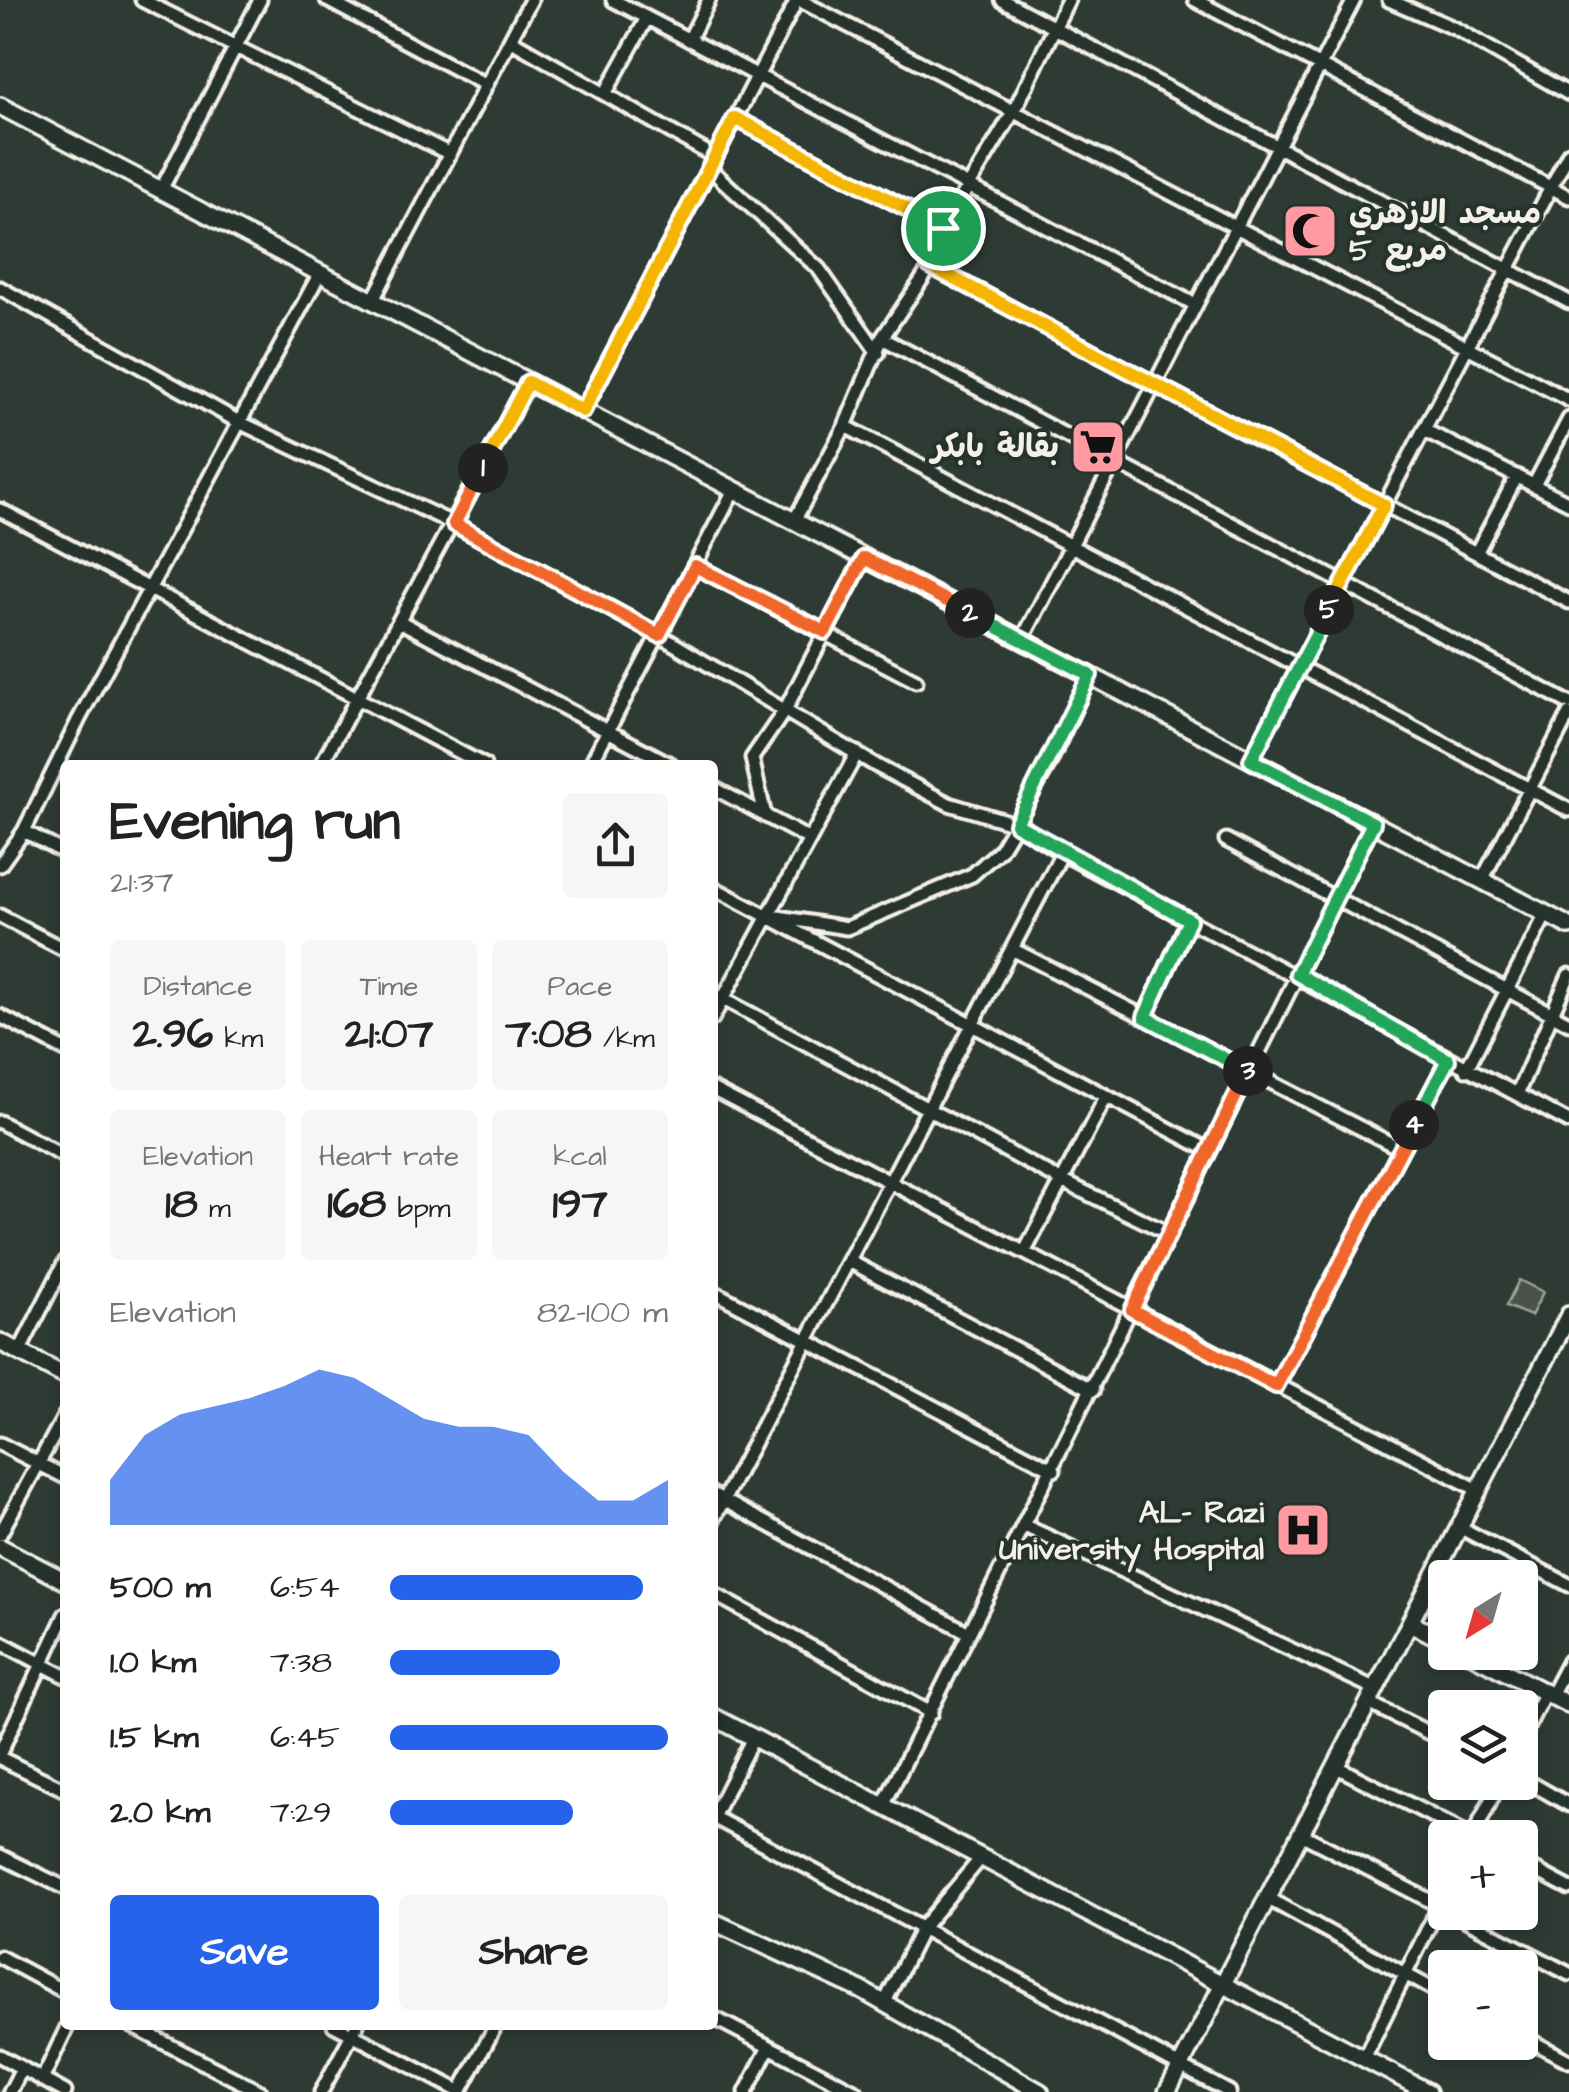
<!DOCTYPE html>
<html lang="en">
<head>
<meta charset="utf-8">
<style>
  :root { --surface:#fff; --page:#f6f6f6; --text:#222; --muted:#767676; --accent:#2563eb }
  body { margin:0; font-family:"Architects Daughter","Playpen Sans Arabic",sans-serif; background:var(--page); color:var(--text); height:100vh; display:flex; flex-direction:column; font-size:38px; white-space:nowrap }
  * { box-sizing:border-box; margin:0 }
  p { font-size:32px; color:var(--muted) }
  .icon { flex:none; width:55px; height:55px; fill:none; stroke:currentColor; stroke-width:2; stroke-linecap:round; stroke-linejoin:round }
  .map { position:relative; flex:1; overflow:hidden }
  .sheet { position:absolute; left:60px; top:760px; width:658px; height:1270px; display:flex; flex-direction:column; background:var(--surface); border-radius:10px; box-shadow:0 5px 15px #0003 }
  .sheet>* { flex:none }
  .needle { width:65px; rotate:217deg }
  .controls { position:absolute; left:1428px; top:1560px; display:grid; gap:20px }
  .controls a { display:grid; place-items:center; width:110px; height:110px; border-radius:10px; background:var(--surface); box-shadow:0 5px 15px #0003; font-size:50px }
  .pin { position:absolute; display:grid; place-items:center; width:85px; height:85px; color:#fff; margin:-42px; border:5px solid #fff; border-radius:50%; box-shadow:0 2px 10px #0007 }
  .km { position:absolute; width:50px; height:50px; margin:-25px; border-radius:50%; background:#222; color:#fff; font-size:28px; line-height:50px; text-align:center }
  .round { display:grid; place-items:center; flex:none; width:105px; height:105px; border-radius:10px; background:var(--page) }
  .headline { display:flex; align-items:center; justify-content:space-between; height:170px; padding:0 50px }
  h1 { font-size:55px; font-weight:800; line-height:75px }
  .metrics { display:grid; grid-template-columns:repeat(3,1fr); gap:15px; height:170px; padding:10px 50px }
  .metrics div { display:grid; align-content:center; border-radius:10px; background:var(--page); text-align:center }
  .metrics b { font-size:42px; font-weight:800 }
  .metrics small { font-size:28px; font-weight:400 }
  .metrics p { font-size:28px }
  .chart { height:280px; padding:20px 50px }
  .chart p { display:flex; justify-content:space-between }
  .chart svg { width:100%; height:180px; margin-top:10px; fill:var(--accent); opacity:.7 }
  .primary-button { display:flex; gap:20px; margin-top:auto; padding:20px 50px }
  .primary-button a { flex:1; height:115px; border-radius:10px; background:var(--accent); color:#fff; font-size:40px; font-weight:800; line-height:115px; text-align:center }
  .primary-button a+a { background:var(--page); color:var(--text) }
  ul { padding:0 50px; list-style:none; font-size:32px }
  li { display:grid; grid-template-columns:160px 120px 1fr; align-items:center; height:75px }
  li i { height:25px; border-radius:12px; background:var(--accent) }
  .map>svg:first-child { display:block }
  .green { fill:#48524c; stroke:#9ea29a; stroke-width:2.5 }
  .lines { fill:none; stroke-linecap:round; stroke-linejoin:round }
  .street-casing { stroke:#f4f1e8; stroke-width:19 }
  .secondary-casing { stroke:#f4f1e8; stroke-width:22 }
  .street { stroke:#26332d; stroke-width:11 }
  .secondary { stroke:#26332d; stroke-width:15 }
  .split-1-casing { stroke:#fff; stroke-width:20 }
  .split-2-casing { stroke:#fff; stroke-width:20 }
  .split-3-casing { stroke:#fff; stroke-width:20 }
  .split-4-casing { stroke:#fff; stroke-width:20 }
  .split-5-casing { stroke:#fff; stroke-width:20 }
  .split-6-casing { stroke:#fff; stroke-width:20 }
  .split-1 { stroke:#f5b400; stroke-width:12 }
  .split-2 { stroke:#f0652b; stroke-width:12 }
  .split-3 { stroke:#22a559; stroke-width:12 }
  .split-4 { stroke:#f0652b; stroke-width:12 }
  .split-5 { stroke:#22a559; stroke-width:12 }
  .split-6 { stroke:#f5b400; stroke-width:12 }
  .labels { text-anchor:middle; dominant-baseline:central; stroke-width:8; stroke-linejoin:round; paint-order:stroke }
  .poi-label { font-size:32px; font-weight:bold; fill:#f4f1e8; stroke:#26332d; text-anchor:end }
</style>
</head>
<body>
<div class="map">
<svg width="1569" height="2092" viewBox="0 0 1569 2092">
  <rect width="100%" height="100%" fill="#2e3b34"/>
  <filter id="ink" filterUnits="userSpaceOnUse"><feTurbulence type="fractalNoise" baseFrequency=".01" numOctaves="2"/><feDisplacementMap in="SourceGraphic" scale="20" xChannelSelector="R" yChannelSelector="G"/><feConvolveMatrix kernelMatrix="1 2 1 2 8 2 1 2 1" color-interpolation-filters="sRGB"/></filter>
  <g filter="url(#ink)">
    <!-- green -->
    <path class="green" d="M1519,1280L1543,1292L1531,1316L1506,1306Z"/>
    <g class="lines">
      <!-- street casing -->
      <g class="street-casing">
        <path id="street" d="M142,0L450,154
          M327,0L486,85
          M613,0L1196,305
          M799,0L1569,400
          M1002,0L1569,302
          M1195,0L1569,197
          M1389,0L1456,29L1569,94
          M510,40L715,157
          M689,40L709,0
          M605,94L647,18
          M735,118L943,228
          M710,169L819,269L878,353
          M161,190L260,0
          M931,266L1569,602
          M0,288L239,422L454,524L659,635L877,766L949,804L1016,824L1062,853L1569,1122
          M373,300L531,0
          M882,338L1569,703
          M583,411L797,0
          M845,426L1569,810
          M1424,430L1569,503
          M1534,485L1569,419
          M0,510L484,765
          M794,521L845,426L882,338L931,266L943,228L1014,111L1068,0
          M1476,553L1517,476
          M695,566L916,681
          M399,621L672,765
          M1022,640L1354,0
          M1251,759L1569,153
          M321,765L528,382
          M590,765L734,490
          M712,787L809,839
          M765,816L752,758L785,710L864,558
          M24,831L65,853
          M1226,840L1569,1023
          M0,865L24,831L79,719L320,273
          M1482,880L1569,714
          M712,887L1208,1150
          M0,916L65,950
          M778,917L847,928L972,875L1000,850L1012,830L1049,764L1090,675
          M1012,949L1401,1149
          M712,993L1062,1181L1168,1233
          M0,1016L65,1050
          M1145,1017L1189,920
          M712,1019L857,753
          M1466,1070L1546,914
          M712,1089L1480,1491
          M1517,1094L1569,975
          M0,1122L65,1157
          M1025,1251L1106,1097
          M849,1261L1093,1390
          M712,1291L1054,1470
          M19,1352L65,1262
          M1277,1386L1448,1060
          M0,1444L65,1477
          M712,1494L969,1633
          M712,1522L1062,853
          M1025,1526L1376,1689
          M1461,1528L1569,1585
          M0,1534L65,1415
          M712,1593L931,1713
          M0,1642L65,1676
          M1551,1695L1569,1661
          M1369,1703L1445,1741
          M1520,1742L1545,1692
          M0,1753L65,1615
          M0,1758L65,1790
          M1335,1766L1475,1838
          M1520,1777L1569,1805
          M883,1806L1373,823
          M713,1817L1229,2092
          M712,1819L753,1738
          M1301,1834L1444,1908
          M1472,1838L1500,1782
          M0,1856L65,1888
          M1520,1862L1569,1888
          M1267,1898L1445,1996
          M1451,1912L1569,1974
          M0,1957L65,1992
          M884,2004L922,1928L981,1858
          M712,2017L856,2092
          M130,2025L260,2092
          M334,2025L461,2092
          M1520,2035L1569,2061
          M0,2056L65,2092
          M1364,2058L1445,1894
          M42,2080L68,2025
          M10,2092L21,2070
          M321,2092L357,2025
          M460,2092L496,2025
          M746,2092L769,2047"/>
      </g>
      <!-- secondary casing -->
      <g class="secondary-casing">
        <path id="secondary" d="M0,106L1569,926
          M0,1342L65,1376
          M0,1547L65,1581
          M1410,1623L1445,1641
          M1467,1652L1569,1705
          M712,1716L1428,2092
          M712,1921L861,1990L1040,2092
          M1167,2092L1569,1315"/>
      </g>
      <!-- street -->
      <use href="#street" class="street"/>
      <!-- secondary -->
      <use href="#secondary" class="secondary"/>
    </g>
  </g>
  <g class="lines" filter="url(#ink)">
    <!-- split-1 casing -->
    <g class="split-1-casing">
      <path id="split-1" d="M483,468L528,382L583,411L735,118L943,228"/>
    </g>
    <!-- split-2 casing -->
    <g class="split-2-casing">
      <path id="split-2" d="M483,468L454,524L659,635L695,566L825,632L864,558L970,613"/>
    </g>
    <!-- split-3 casing -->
    <g class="split-3-casing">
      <path id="split-3" d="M970,613L1090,675L1016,824L1189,920L1145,1017L1248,1071"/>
    </g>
    <!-- split-4 casing -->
    <g class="split-4-casing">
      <path id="split-4" d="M1248,1071L1132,1310L1276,1386L1414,1125"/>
    </g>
    <!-- split-5 casing -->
    <g class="split-5-casing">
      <path id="split-5" d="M1329,610L1251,760L1373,823L1297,974L1448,1060L1414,1125"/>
    </g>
    <!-- split-6 casing -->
    <g class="split-6-casing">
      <path id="split-6" d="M943,228L930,266L1384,505L1329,610"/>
    </g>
    <!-- split-1 -->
    <use href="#split-1" class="split-1"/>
    <!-- split-2 -->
    <use href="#split-2" class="split-2"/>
    <!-- split-3 -->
    <use href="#split-3" class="split-3"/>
    <!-- split-4 -->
    <use href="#split-4" class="split-4"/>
    <!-- split-5 -->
    <use href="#split-5" class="split-5"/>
    <!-- split-6 -->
    <use href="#split-6" class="split-6"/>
  </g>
  <!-- icons -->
  <defs>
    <g id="mosque-square" transform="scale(2.875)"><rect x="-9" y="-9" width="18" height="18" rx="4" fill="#ff9aa2" stroke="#26332d"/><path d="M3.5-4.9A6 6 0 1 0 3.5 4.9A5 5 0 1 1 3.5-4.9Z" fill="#111"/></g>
    <g id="supermarket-square" transform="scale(2.875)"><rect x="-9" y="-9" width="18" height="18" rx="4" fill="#ff9aa2" stroke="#26332d"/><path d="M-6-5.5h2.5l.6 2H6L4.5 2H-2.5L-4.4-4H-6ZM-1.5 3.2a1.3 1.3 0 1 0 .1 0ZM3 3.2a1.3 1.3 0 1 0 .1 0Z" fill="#111"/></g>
    <g id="hospital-square" transform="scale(2.875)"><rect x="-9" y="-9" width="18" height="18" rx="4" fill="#ff9aa2" stroke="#26332d"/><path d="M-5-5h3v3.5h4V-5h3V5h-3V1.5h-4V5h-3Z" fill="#111"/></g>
  </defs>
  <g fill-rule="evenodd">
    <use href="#mosque-square" x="1310" y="231"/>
    <use href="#supermarket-square" x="1098" y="447"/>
    <use href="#hospital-square" x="1303" y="1530"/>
  </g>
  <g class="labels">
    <!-- poi labels -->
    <g class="poi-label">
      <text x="1349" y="213" text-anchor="start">مسجد الازهري<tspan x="1349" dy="37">مربع 5</tspan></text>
      <text x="1059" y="447">بقالة بابكر</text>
      <text x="1264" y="1512">AL- Razi<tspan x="1264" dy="37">University Hospital</tspan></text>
    </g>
  </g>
</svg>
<div class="controls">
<a><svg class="needle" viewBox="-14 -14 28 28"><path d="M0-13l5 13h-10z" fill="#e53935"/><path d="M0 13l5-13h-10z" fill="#767676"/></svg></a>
<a><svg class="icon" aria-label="layers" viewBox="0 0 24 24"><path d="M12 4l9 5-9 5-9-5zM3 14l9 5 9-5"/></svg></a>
<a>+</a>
<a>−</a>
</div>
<div class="pin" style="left:943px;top:228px;background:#1e9e55"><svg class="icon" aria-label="arrive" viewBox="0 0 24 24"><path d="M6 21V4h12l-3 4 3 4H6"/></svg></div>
<b class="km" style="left:483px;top:468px">1</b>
<b class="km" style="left:970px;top:613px">2</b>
<b class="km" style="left:1248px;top:1071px">3</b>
<b class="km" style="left:1414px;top:1125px">4</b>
<b class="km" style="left:1329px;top:610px">5</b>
<section class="sheet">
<div class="headline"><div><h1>Evening run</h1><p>21:37</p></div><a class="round"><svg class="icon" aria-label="share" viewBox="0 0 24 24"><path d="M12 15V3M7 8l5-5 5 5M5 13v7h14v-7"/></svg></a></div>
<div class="metrics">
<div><p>Distance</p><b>2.96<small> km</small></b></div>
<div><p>Time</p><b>21:07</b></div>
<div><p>Pace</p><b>7:08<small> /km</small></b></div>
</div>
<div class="metrics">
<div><p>Elevation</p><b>18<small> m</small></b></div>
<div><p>Heart rate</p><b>168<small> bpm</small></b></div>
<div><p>kcal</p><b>197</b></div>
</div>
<div class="chart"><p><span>Elevation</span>82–100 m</p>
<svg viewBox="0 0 160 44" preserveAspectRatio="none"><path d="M0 44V33L10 22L20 17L30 15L40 13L50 10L60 6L70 8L80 13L90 18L100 20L110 20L120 22L130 31L140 38L150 38L160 33V44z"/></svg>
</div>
<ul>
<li><b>500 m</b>6:54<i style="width:91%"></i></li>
<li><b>1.0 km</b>7:38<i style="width:61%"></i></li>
<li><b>1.5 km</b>6:45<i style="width:100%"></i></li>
<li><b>2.0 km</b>7:29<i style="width:66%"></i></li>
</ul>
<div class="primary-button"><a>Save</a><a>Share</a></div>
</section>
</div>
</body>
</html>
